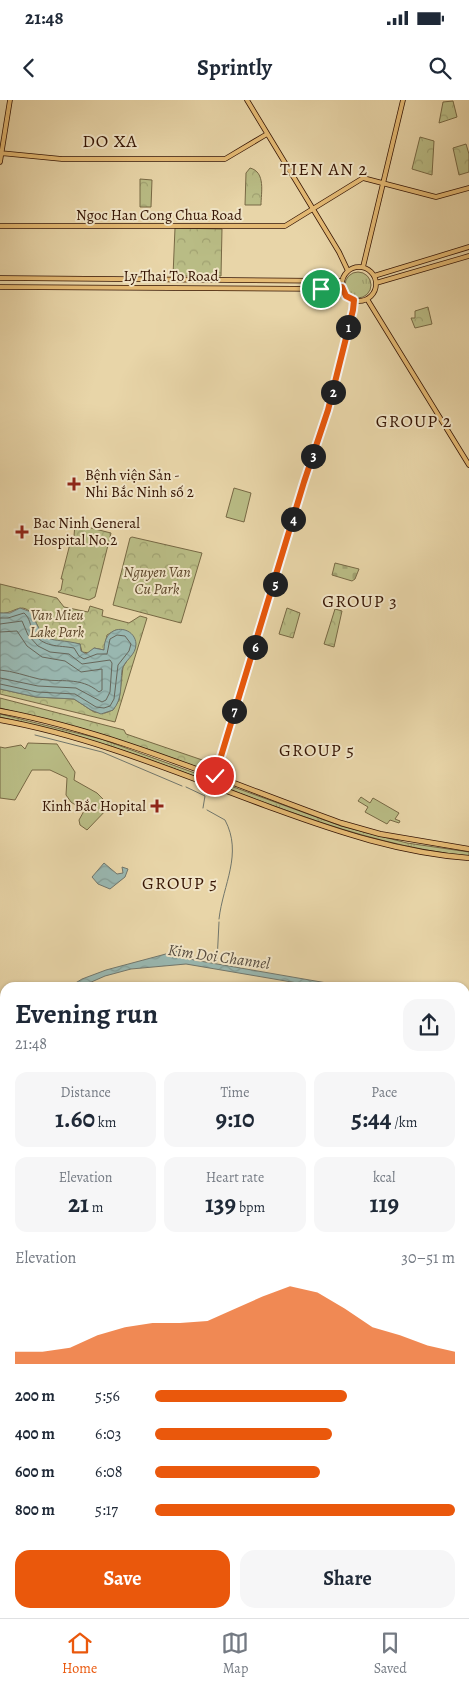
<!DOCTYPE html>
<html lang="en">
<head>
<meta charset="utf-8">
<style>
  :root { --surface:#fff; --page:#f6f6f7; --text:#1f2937; --muted:#747a83; --line:#e0e1e3; --accent:#ea580c }
  body { margin:0; font-family:Alegreya,serif; background:var(--page); color:var(--text); height:100vh; display:flex; flex-direction:column; font-size:19px; white-space:nowrap }
  * { box-sizing:border-box; margin:0 }
  p { font-size:16px; color:var(--muted) }
  .icon { flex:none; width:28px; height:28px; fill:none; stroke:currentColor; stroke-width:2; stroke-linecap:round; stroke-linejoin:round }
  .map { position:relative; flex:1; overflow:hidden }
  .sheet { position:absolute; left:0px; top:882px; width:470px; height:636px; display:flex; flex-direction:column; background:var(--surface); border-radius:15px 15px 0 0; box-shadow:0 1px 4px #0004 }
  .sheet>* { flex:none }
  .pin { position:absolute; display:grid; place-items:center; width:42px; height:42px; color:#fff; margin:-21px; border:2px solid #fff; border-radius:50%; box-shadow:0 1px 5px #0007 }
  .km { position:absolute; width:25px; height:25px; margin:-12px; border-radius:50%; background:#222; color:#fff; font-size:14px; line-height:25px; text-align:center }
  .round { display:grid; place-items:center; flex:none; width:52px; height:52px; border-radius:15px; background:var(--page) }
  .head { display:flex; align-items:center; justify-content:space-between; height:85px; padding:0 15px }
  h1 { font-size:28px; font-weight:600; line-height:38px }
  .stats { display:grid; grid-template-columns:repeat(3,1fr); gap:8px; height:85px; padding:5px 15px }
  .stats div { display:grid; align-content:center; border-radius:12px; background:var(--page); text-align:center }
  .stats b { font-size:25px; font-weight:600 }
  .stats small { font-size:14px; font-weight:400 }
  .stats p { font-size:14px }
  .chart { height:140px; padding:10px 15px }
  .chart p { display:flex; justify-content:space-between }
  .chart svg { width:100%; height:90px; margin-top:5px; fill:var(--accent); opacity:.7 }
  .primary-button { display:flex; gap:10px; margin-top:auto; padding:10px 15px }
  .primary-button a { flex:1; height:58px; border-radius:15px; background:var(--accent); color:#fff; font-size:20px; font-weight:600; line-height:58px; text-align:center }
  .primary-button a+a { background:var(--page); color:var(--text) }
  ul { padding:0 15px; list-style:none; font-size:16px }
  li { display:grid; grid-template-columns:80px 60px 1fr; align-items:center; height:38px }
  li i { height:12px; border-radius:6px; background:var(--accent) }
  .status { display:flex; justify-content:space-between; align-items:center; height:35px; padding:0 25px; background:var(--surface); direction:ltr }
  .status svg { height:14px; fill:currentColor }
  header { display:flex; justify-content:space-between; align-items:center; height:65px; padding:0 15px; background:var(--surface); font-size:22px; font-weight:600 }
  .dock { display:flex; justify-content:space-around; align-items:center; height:70px; border-top:1px solid var(--line); background:var(--surface); font-size:14px; color:var(--muted) }
  .dock a { display:grid; justify-items:center; gap:2px }
  .dock .current { color:var(--accent) }
  .map>svg:first-child { display:block }
  .grass { fill:url(#grass-tufts); stroke:#776844 }
  .forest { fill:url(#forest-crowns); stroke:#776844 }
  .cemetery { fill:url(#cemetery-stones); stroke:#776844 }
  .garden { fill:#b9bc85; stroke:#776844 }
  .water { fill:url(#water-waves); stroke:#71766b }
  .lines { fill:none; stroke-linecap:round; stroke-linejoin:round }
  .shore { stroke:#67665a; stroke-width:1 }
  .stream { stroke:#71766b; stroke-width:1 }
  .major-tunnel { stroke:#c4ae87; stroke-width:4; stroke-dasharray:4 2; stroke-linecap:butt }
  .major-casing { stroke:#351403; stroke-width:5.5 }
  .highway-casing { stroke:#351403; stroke-width:6 }
  .major { stroke:#e4ba74; stroke-width:4 }
  .highway { stroke:#e4ba74; stroke-width:4.5 }
  .route-casing { stroke:#fff; stroke-width:10 }
  .route { stroke:#ea580c; stroke-width:6 }
  .poi-dot { fill:#8f2418; stroke:#f0e4c6; stroke-width:2 }
  .labels { text-anchor:middle; dominant-baseline:central; stroke-width:4; stroke-linejoin:round; paint-order:stroke }
  .street-label { font-size:15px; fill:#351403; stroke:#f0e4c6 }
  .poi-label { font-size:15px; fill:#351403; stroke:#f0e4c6; text-anchor:start }
  .park-label { font-size:15px; font-style:italic; fill:#5d462a; stroke:#f0e4c6 }
  .water-label { font-size:16px; font-style:italic; fill:#584d40; stroke:#f0e4c6 }
  .quarter-label { font-size:18px; letter-spacing:1px; fill:#351403; stroke:#f0e4c6 }
</style>
</head>
<body>
<div class="status"><b>21:48</b><svg viewBox="0 0 49 12"><path d="M0 12V9h3v3zM5 12V6h3v6zM10 12V3h3v9zM15 12V0h3v12zM26 1h20v11H26zM47 4h2v5h-2z"/></svg></div>
<header><svg class="icon" aria-label="back" viewBox="0 0 24 24"><path d="M15 5l-7 7 7 7"/></svg>Sprintly<svg class="icon" aria-label="search" viewBox="0 0 24 24"><circle cx="10" cy="10" r="6"/><path d="M15 15l6 6"/></svg></header>
<div class="map">
<svg width="469" height="1518" viewBox="0 0 469 1518">
  <defs>
    <pattern id="grass-tufts" width="24" height="20" patternUnits="userSpaceOnUse" patternTransform="scale(1.25)"><rect width="24" height="20" fill="#b9bc85"/><path d="M3 7l-1-3M5 7V3M7 7l1-3M15 17l-1-3M17 17v-4M19 17l1-3" fill="none" stroke="#a0a171"/></pattern>
    <pattern id="forest-crowns" width="20" height="18" patternUnits="userSpaceOnUse" patternTransform="scale(1.25)"><rect width="20" height="18" fill="#b9bc85"/><path d="M2 6a3 3 0 1 1 6 0M12 15a3 3 0 1 1 6 0" fill="none" stroke="#a0a171"/></pattern>
    <pattern id="cemetery-stones" width="16" height="16" patternUnits="userSpaceOnUse" patternTransform="scale(1.25)"><rect width="16" height="16" fill="#b9bc85"/><path d="M2 7V4a2 2 0 0 1 4 0v3zM10 15v-3a2 2 0 0 1 4 0v3z" fill="#a0a171"/></pattern>
    <pattern id="water-waves" width="16" height="10" patternUnits="userSpaceOnUse" patternTransform="scale(1.25)"><rect width="16" height="10" fill="#99b7b0"/><path d="M0 5q4-4 8 0t8 0" fill="none" stroke="#849c96"/></pattern>
  </defs>
  <rect width="100%" height="100%" fill="#e8d5a8"/>
  <filter id="stains"><feTurbulence type="fractalNoise" baseFrequency=".004" numOctaves="4"/><feColorMatrix values="0 0 0 0 .2 0 0 0 0 .09 0 0 0 0 .02 0 0 0 .5 -.17"/></filter>
  <radialGradient id="worn" r=".72"><stop offset=".6" stop-color="#630" stop-opacity="0"/><stop offset="1" stop-color="#630" stop-opacity=".3"/></radialGradient>
  <!-- grass -->
  <path class="grass" d="M345 185a13 13 0 1 1 26 0a13 13 0 1 1-26 0Z
    M0,614L101,639L341,726L407,743L469,752V756C353,744 248,694 139,656C93,640 47,628 0,617Z"/>
  <!-- forest -->
  <path class="forest" d="M453,1L457,17L439,23L443,2Z
    M420,37L434,41L432,75L412,69Z
    M466,44L469,54V72L459,75L453,48Z
    M250,68C266,72 261,93 261,105H245L246,73Z
    M140,79L152,80L151,107H140Z
    M175,128L222,129L221,176H173Z
    M428,207L432,224L415,228L411,218H415V211Z
    M75,424L111,433L95,497L89,500L58,492L61,490L63,479H61L72,436H74Z
    M132,437L202,453L181,523L113,505L130,438Z
    M0,484L57,498L64,507L88,512L90,506L103,510L102,516L129,523L140,516L147,518L115,622L0,594V589L36,597L74,599L94,612L105,613L113,610L119,600L123,567L135,548L127,531L116,530L107,535L104,550L94,548L89,553L82,552L80,544C70,542 58,544 49,540C35,533 37,513 26,509C18,505 10,515 0,513Z
    M287,508L300,513L293,538L279,534Z
    M335,509L342,511L334,547L324,544Z
    M0,598L124,630L126,634L214,664L213,675L75,627L0,608Z
    M465,1415L469,1416V1518H149L137,1514H465Z"/>
  <!-- cemetery -->
  <path class="cemetery" d="M335,463L359,469L355,479L352,481L332,475Z"/>
  <!-- garden -->
  <path class="garden" d="M234,388L251,393L244,422L226,417Z
    M28,643L57,644L75,672L74,680L97,693L110,706L87,730L80,725L79,720L84,711L71,702L66,695L67,678L50,670H32L15,700L0,698V647L5,648L21,645L25,649Z
    M361,697L370,703L373,698L399,713L395,719L400,721L399,723L390,720L387,724L365,712L368,707L358,701Z"/>
  <!-- water -->
  <path class="water" d="M20,508L31,512C47,548 47,536 80,544L81,551L86,554L94,548L104,550C104,522 135,525 136,544C136,556 124,560 122,570C120,585 123,598 113,610L101,614L91,610L74,599L36,597L0,589V513H10Z
    M104,763L117,774L123,773L122,767L128,769L125,777L110,789L98,784L92,777Z
    M177,851L180,856L194,860L350,887H321L186,864L131,869L105,876L80,887H69L82,879L106,870Z
    M5,979L0,1110V1006Z"/>
  <g class="lines">
    <!-- shore -->
    <path class="shore" d="M0,518H8L24,513C30,518 30,525 33,532C43,548 58,545 74,548L79,556L84,559L97,554H107L110,539L117,535L125,536L131,544L129,551L118,565L114,599L110,606L104,608L96,607L75,594L37,592L0,584
      M0,524L22,521L28,535L38,546L50,552L69,554L82,564L110,560L112,563L110,592L106,600L102,602L76,588L38,586L0,578
      M0,532L17,531L27,546L42,557L65,561L81,572L102,569V590L99,592C80,576 61,583 39,579C26,576 13,571 0,570"/>
    <!-- stream -->
    <path class="stream" d="M35,635L102,652L182,686
      M186,687L205,696L203,708
      M207,710L225,720C243,754 223,784 219,819
      M217,862L219,822"/>
    <!-- major-tunnel -->
    <path class="major-tunnel" d="M211,689L215,676"/>
    <!-- major casing -->
    <g class="major-casing">
      <path id="major" d="M247,0L339,152L348,171
        M0,53L62,59H225L267,34
        M0,62L10,0
        M0,126H285L363,78L436,97L469,88
        M342 184a17 17 0 1 1 34 0a17 17 0 1 1-34 0Z
        M363,167L403,0
        M374,176L469,147
        M0,178L342,181
        M376,183L469,156
        M0,187L332,189L342,187
        M367,199L469,365
        M215,676L304,382L328,310L354,200
        M0,1313L5,1315
        M102,1514L103,1518"/>
    </g>
    <!-- highway casing -->
    <g class="highway-casing">
      <path id="highway" d="M0,611C117,633 229,683 341,723L380,734L469,749
        M0,620C95,637 185,676 275,709C338,732 401,753 469,758"/>
    </g>
    <!-- major -->
    <use href="#major" class="major"/>
    <!-- highway -->
    <use href="#highway" class="highway"/>
  </g>
  <g class="lines">
    <!-- route casing -->
    <g class="route-casing">
      <path id="route" d="M215,676L304,382L328,310L353,210L354,200L346,196L342,187L321,189"/>
    </g>
    <!-- route -->
    <use href="#route" class="route"/>
  </g>
  <!-- markers -->
  <g class="poi-dot">
    <path d="M71.5 376.5h5v5h5v5h-5v5h-5v-5h-5v-5h5z"/>
    <path d="M19.5 424.5h5v5h5v5h-5v5h-5v-5h-5v-5h5z"/>
    <path d="M154.5 698.5h5v5h5v5h-5v5h-5v-5h-5v-5h5z"/>
  </g>
  <g class="labels">
    <!-- street labels -->
    <g class="street-label">
      <text x="159" y="115">Ngoc Han Cong Chua Road</text>
      <text x="171" y="176">Ly Thai To Road</text>
    </g>
    <!-- poi labels -->
    <g class="poi-label">
      <text x="85" y="375">Bệnh viện Sản -<tspan x="85" dy="17">Nhi Bắc Ninh số 2</tspan></text>
      <text x="33" y="423">Bac Ninh General<tspan x="33" dy="17">Hospital No.2</tspan></text>
      <text x="146" y="706" text-anchor="end">Kinh Bắc Hopital</text>
    </g>
    <!-- park labels -->
    <g class="park-label">
      <text x="157" y="472">Nguyen Van<tspan x="157" dy="17">Cu Park</tspan></text>
      <text x="57" y="515">Van Mieu<tspan x="57" dy="17">Lake Park</tspan></text>
    </g>
    <!-- water labels -->
    <g class="water-label">
      <text transform="translate(219 857) rotate(8)">Kim Doi Channel</text>
    </g>
    <!-- quarter labels -->
    <g class="quarter-label">
      <text x="110" y="41">DO XA</text>
      <text x="324" y="69">TIEN AN 2</text>
      <text x="414" y="321">GROUP 2</text>
      <text x="360" y="501">GROUP 3</text>
      <text x="317" y="650">GROUP 5</text>
      <text x="180" y="783">GROUP 5</text>
    </g>
  </g>
  <rect width="100%" height="100%" filter="url(#stains)"/>
  <rect width="100%" height="100%" fill="url(#worn)"/>
</svg>
<div class="pin" style="left:321px;top:189px;background:#1e9e55"><svg class="icon" aria-label="arrive" viewBox="0 0 24 24"><path d="M6 21V4h12l-3 4 3 4H6"/></svg></div>
<div class="pin" style="left:215px;top:676px;background:#d93025"><svg class="icon" aria-label="check" viewBox="0 0 24 24"><path d="M5 12l5 5 9-10"/></svg></div>
<b class="km" style="left:348px;top:227px">1</b>
<b class="km" style="left:333px;top:292px">2</b>
<b class="km" style="left:313px;top:356px">3</b>
<b class="km" style="left:293px;top:419px">4</b>
<b class="km" style="left:275px;top:484px">5</b>
<b class="km" style="left:255px;top:547px">6</b>
<b class="km" style="left:234px;top:611px">7</b>
<section class="sheet">
<div class="head"><div><h1>Evening run</h1><p>21:48</p></div><a class="round"><svg class="icon" aria-label="share" viewBox="0 0 24 24"><path d="M12 15V3M7 8l5-5 5 5M5 13v7h14v-7"/></svg></a></div>
<div class="stats">
<div><p>Distance</p><b>1.60<small> km</small></b></div>
<div><p>Time</p><b>9:10</b></div>
<div><p>Pace</p><b>5:44<small> /km</small></b></div>
</div>
<div class="stats">
<div><p>Elevation</p><b>21<small> m</small></b></div>
<div><p>Heart rate</p><b>139<small> bpm</small></b></div>
<div><p>kcal</p><b>119</b></div>
</div>
<div class="chart"><p><span>Elevation</span>30–51 m</p>
<svg viewBox="0 0 160 44" preserveAspectRatio="none"><path d="M0 44V38L10 38L20 36L30 30L40 26L50 24L60 24L70 23L80 17L90 11L100 6L110 9L120 17L130 26L140 30L150 35L160 38V44z"/></svg>
</div>
<ul>
<li><b>200 m</b>5:56<i style="width:64%"></i></li>
<li><b>400 m</b>6:03<i style="width:59%"></i></li>
<li><b>600 m</b>6:08<i style="width:55%"></i></li>
<li><b>800 m</b>5:17<i style="width:100%"></i></li>
</ul>
<div class="primary-button"><a>Save</a><a>Share</a></div>
</section>
</div>
<nav class="dock">
<a class="current"><svg class="icon" aria-label="home" viewBox="0 0 24 24"><path d="M3 11l9-7 9 7M6 9v11h12V9"/></svg>Home</a>
<a><svg class="icon" aria-label="map" viewBox="0 0 24 24"><path d="M3 6l6-2 6 2 6-2v14l-6 2-6-2-6 2zM9 4v14M15 6v14"/></svg>Map</a>
<a><svg class="icon" aria-label="saved" viewBox="0 0 24 24"><path d="M7 4h10v16l-5-4-5 4z"/></svg>Saved</a>
</nav>
</body>
</html>
